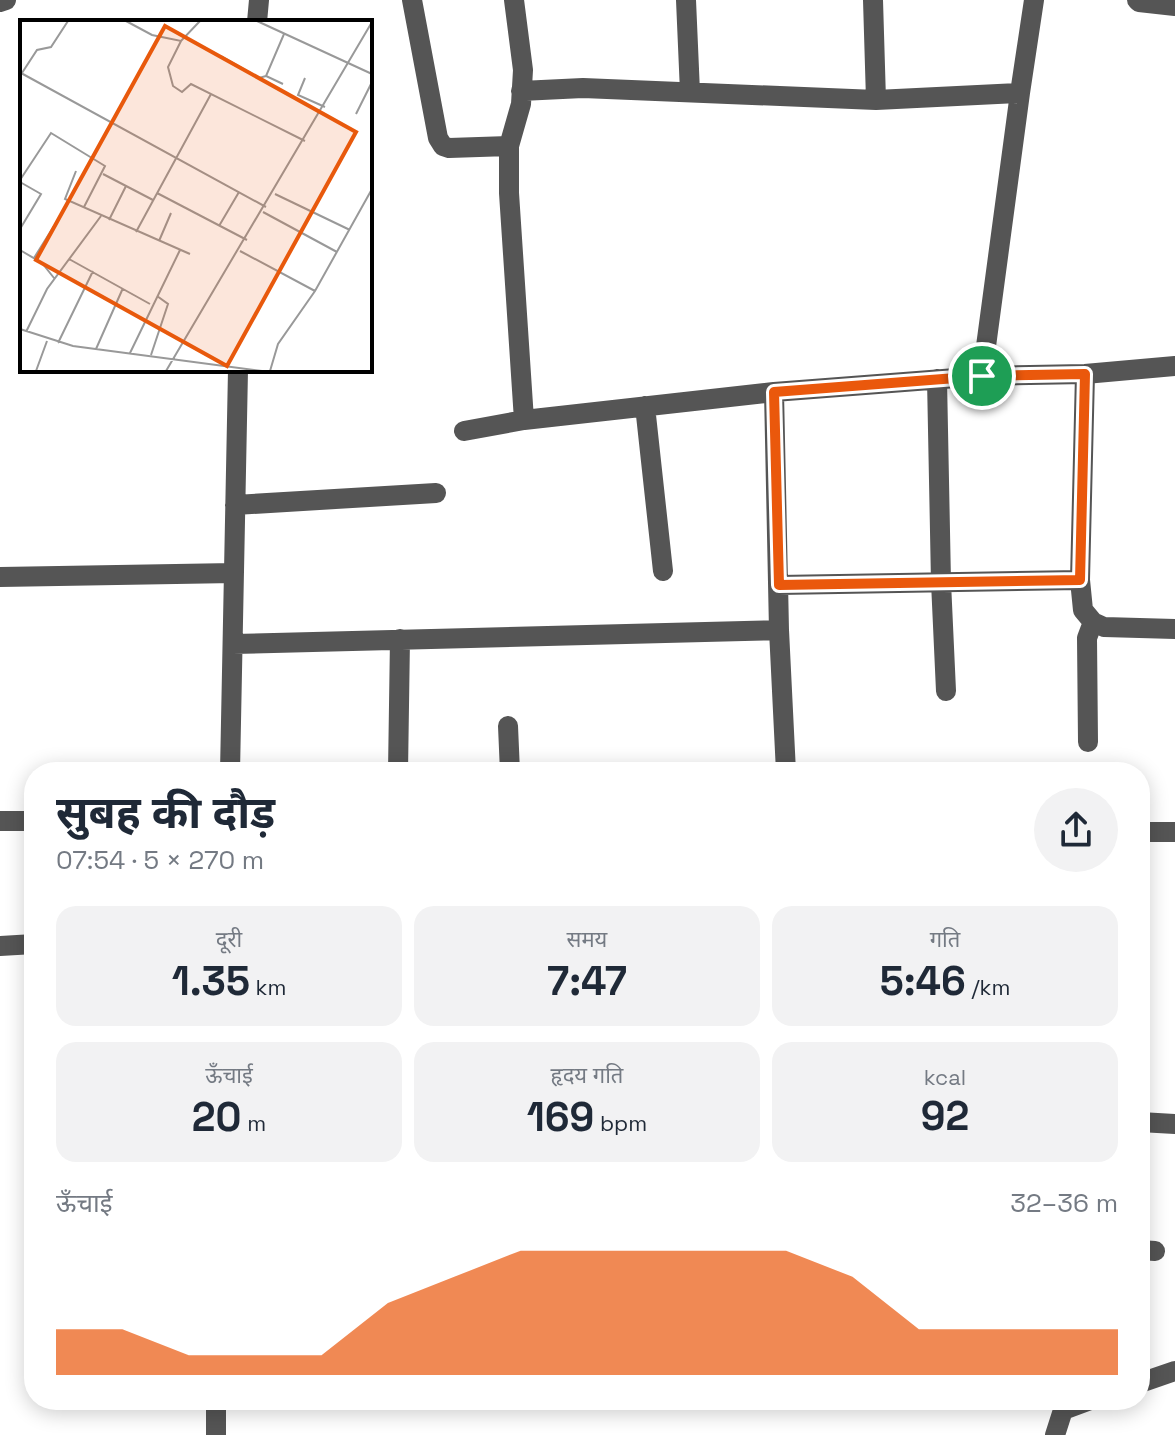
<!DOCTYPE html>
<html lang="hi">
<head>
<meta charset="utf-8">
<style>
  :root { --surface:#fff; --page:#f2f2f3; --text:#1f2937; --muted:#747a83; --accent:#ea580c }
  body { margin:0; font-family:"Space Grotesk","Noto Sans Devanagari",sans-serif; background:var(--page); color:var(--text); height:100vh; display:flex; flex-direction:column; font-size:30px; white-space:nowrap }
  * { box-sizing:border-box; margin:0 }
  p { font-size:26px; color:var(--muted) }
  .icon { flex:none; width:44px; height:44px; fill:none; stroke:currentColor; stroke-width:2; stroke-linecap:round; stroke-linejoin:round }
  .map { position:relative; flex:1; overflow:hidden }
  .panel { position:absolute; left:24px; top:762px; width:1126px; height:648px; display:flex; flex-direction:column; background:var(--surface); border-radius:32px; box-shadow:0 4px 20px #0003 }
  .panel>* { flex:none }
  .pin { position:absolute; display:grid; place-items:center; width:68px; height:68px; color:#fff; margin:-34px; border:4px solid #fff; border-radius:50%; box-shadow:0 2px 8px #0007 }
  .round { display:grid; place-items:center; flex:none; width:84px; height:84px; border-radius:42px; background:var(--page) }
  .overview { display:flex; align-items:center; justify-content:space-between; height:136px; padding:0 32px }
  h1 { font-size:44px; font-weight:700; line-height:60px }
  .stats { display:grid; grid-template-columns:repeat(3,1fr); gap:12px; height:136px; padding:8px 32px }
  .stats div { display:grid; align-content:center; border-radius:20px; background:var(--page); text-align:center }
  .stats b { font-size:40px; font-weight:700 }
  .stats small { font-size:22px; font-weight:400 }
  .stats p { font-size:22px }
  .chart { height:224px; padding:16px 32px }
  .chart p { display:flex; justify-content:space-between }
  .chart svg { width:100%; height:144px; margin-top:8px; fill:var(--accent); opacity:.7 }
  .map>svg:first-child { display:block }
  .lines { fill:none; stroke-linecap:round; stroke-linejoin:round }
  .minor { stroke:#555; stroke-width:20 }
  .route-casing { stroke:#fff; stroke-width:16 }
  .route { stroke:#ea580c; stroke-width:10 }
  .inset-road { fill:none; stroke:#999; stroke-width:2 }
  .view { fill:#e8590c; fill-opacity:0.15; stroke:#e8590c; stroke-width:4 }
  .inset-edge { fill:none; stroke:#000; stroke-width:4 }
</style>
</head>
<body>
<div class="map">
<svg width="1175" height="1435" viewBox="0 0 1175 1435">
  <rect width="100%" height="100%" fill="#fff"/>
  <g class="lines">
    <!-- minor -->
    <path class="minor" d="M412,0L438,138L443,146L449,148L509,146
      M514,0L523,70L521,104L509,146V193L524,420
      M686,0L690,92
      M873,0L876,100
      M1137,0L1139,2L1175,6
      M0,2L6,0
      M257,22L259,0
      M521,91L583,88L876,100L1020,93
      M1085,374L1080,580L1083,610L1093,622L1104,627L1175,629
      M982,376L1020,93L1034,0
      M937,379L941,582L946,691
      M774,392L779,630L786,772
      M645,406L663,571
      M464,431L524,420L774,392L982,376L1085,374L1175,366
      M235,505L436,493
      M0,577L234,573
      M779,585L1080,580
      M233,644L779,630
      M508,726L510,772
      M1088,742L1087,638L1093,622
      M230,772L238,370
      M398,772L400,639
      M0,821H34
      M1140,832H1175
      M0,946L34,944
      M1140,1122L1175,1124
      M1140,1250L1155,1251
      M1140,1383L1175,1371
      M216,1435V1400
      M1055,1435L1063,1410L1090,1400"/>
  </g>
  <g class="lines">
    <!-- route casing -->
    <g class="route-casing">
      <path id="route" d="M1085,374L1080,580L779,585L774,392L982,376Z"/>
    </g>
    <!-- route -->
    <use href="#route" class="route"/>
  </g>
  <!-- overview -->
  <g transform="translate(20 20)">
    <rect width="352" height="352" fill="#fff"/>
    <path class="inset-road" d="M106,1L132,15L161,21L180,1M237,1L352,54M161,21L148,47L153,66L162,72L171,64L285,121M201,36L239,58L246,56M1,53L246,187M0,56L17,30L31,27L48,1M285,58L278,75L305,87M263,64L246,56L264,14M336,94L352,62M56,151L45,179L170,234M83,154L133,180M0,160L31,113L85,146L64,187M0,162L21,174L0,209M137,173L227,220M255,174L330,210M243,192L317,232M89,200L106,166M199,206L219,172M116,212L191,74M139,221L151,193M0,230L22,243L34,258M220,231L295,271M14,238L34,206M49,239L130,284M0,309L53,326L242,351M6,312L27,269L81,196M38,323L73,251M76,329L103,268M110,333L160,230M131,335L148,284L137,276M16,351L27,321M146,351L352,2M250,351L258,324L295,271L352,169"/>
    <path class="view" d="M145,6L336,112L207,346L16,240Z"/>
    <rect width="352" height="352" class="inset-edge"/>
  </g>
</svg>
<div class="pin" style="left:982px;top:376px;background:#1e9e55"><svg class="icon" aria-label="arrive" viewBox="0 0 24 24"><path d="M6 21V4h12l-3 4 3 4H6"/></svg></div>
<section class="panel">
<div class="overview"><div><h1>सुबह की दौड़</h1><p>07:54 · 5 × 270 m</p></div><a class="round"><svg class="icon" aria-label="share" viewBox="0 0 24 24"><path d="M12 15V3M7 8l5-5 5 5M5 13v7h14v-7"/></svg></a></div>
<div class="stats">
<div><p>दूरी</p><b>1.35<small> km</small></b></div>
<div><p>समय</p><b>7:47</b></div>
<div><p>गति</p><b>5:46<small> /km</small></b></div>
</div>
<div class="stats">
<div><p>ऊँचाई</p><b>20<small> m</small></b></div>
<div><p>हृदय गति</p><b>169<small> bpm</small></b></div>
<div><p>kcal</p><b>92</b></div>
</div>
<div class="chart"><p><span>ऊँचाई</span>32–36 m</p>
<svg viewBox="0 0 160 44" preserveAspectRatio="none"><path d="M0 44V30L10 30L20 38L30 38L40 38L50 22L60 14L70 6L80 6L90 6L100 6L110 6L120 14L130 30L140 30L150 30L160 30V44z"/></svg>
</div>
</section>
</div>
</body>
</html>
